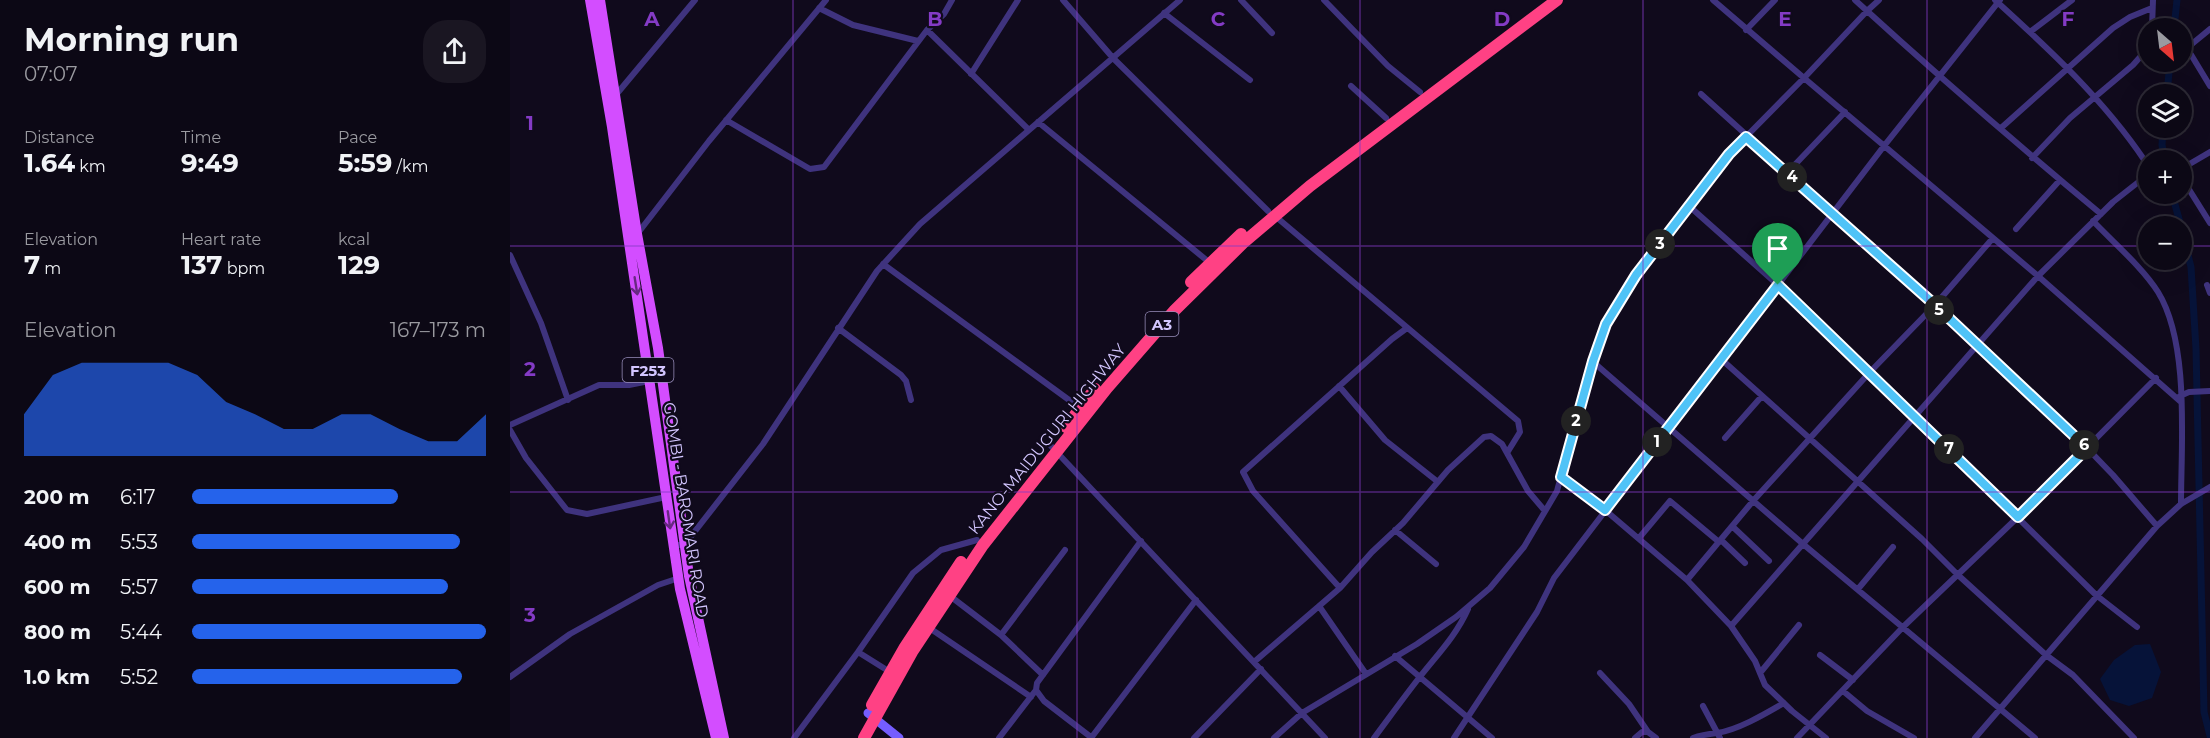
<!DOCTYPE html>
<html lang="en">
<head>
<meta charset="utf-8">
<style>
  :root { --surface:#0c0815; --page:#1a1622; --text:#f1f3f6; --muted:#9a9aa0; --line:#2c2934; --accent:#2563eb }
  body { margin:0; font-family:Montserrat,sans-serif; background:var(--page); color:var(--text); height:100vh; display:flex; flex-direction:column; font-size:22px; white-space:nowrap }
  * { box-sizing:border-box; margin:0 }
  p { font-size:20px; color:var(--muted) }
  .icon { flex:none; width:33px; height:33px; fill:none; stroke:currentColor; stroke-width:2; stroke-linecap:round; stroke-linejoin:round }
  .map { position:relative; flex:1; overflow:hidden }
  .panel { display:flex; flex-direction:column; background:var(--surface); width:510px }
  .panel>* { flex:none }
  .needle { width:39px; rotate:152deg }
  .buttons { position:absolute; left:1628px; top:18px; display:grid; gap:12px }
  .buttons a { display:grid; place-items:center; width:54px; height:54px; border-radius:50%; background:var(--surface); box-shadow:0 6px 24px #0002,0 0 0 2px var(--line); font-size:30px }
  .pin { position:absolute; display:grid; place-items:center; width:51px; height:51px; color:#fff; margin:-62px -26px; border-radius:50% 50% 50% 0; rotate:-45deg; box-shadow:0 0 6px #0007 }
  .pin .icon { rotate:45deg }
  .km { position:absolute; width:30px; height:30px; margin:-15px; border-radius:50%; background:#222; color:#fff; font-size:16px; line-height:30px; text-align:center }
  .round { display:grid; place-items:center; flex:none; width:63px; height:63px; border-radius:24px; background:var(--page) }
  .headline { display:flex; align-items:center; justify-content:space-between; height:102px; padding:0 24px }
  h1 { font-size:33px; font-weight:700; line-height:45px }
  .figures { display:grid; grid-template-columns:repeat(3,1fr); gap:9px; height:102px; padding:6px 24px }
  .figures div { display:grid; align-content:center }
  .figures b { font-size:26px; font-weight:700 }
  .figures small { font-size:16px; font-weight:400 }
  .figures p { font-size:16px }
  .chart { height:168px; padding:12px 24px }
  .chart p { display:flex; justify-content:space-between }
  .chart svg { width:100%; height:108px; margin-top:6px; fill:var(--accent); opacity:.7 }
  ul { padding:0 24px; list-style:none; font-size:20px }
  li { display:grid; grid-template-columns:96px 72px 1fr; align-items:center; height:45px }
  li i { height:15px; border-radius:8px; background:var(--accent) }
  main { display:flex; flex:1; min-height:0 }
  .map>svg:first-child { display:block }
  .water { fill:#061339 }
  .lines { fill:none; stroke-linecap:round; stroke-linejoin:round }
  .canal { stroke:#061339; stroke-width:7 }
  .street { stroke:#3f337e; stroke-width:6 }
  .secondary { stroke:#755dff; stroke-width:9 }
  .primary { stroke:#d34dff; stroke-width:10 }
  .highway { stroke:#ff4184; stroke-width:12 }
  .oneway { stroke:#682882 }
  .route-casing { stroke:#fff; stroke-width:12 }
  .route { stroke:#4fc3f7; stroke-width:8 }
  .grid { fill:none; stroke:#843bc5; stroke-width:1.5; stroke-opacity:0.55 }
  .labels { text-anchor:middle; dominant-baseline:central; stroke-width:4.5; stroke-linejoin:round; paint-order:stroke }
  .shield { fill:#100a1c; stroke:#988ebb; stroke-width:1.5 }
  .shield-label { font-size:15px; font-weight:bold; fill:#d3c6ff }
  .street-label { font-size:16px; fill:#d3c6ff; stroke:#100a1c }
  .grid-label { font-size:20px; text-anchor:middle; font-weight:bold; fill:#843bc5; stroke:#100a1c; stroke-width:4.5; stroke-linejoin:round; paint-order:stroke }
</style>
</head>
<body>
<main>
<section class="panel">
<div class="headline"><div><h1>Morning run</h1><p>07:07</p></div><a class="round"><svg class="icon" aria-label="share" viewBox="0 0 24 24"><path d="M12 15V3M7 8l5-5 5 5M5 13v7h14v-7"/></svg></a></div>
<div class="figures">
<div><p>Distance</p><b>1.64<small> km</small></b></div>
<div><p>Time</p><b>9:49</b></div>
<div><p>Pace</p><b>5:59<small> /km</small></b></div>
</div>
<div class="figures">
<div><p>Elevation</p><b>7<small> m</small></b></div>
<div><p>Heart rate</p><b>137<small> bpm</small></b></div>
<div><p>kcal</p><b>129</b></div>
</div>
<div class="chart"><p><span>Elevation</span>167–173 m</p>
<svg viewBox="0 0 160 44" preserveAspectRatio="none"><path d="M0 44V27L10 11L20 6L30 6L40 6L50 6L60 11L70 22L80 27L90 33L100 33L110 27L120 27L130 33L140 38L150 38L160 27V44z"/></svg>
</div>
<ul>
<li><b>200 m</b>6:17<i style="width:70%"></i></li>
<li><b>400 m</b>5:53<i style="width:91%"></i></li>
<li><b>600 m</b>5:57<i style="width:87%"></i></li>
<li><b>800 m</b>5:44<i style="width:100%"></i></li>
<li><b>1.0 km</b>5:52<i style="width:92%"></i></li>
</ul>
</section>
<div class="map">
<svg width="1700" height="738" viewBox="0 0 1700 738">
  <rect width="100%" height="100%" fill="#100a1c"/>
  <!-- water -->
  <path class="water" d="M1640,644L1651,672L1642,698L1619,706L1600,700L1590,679L1604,660L1625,645Z"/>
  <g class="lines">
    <!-- canal -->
    <path class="canal" d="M1664,28L1667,0
      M1657,94L1660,62
      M1653,128L1652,145L1655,160
      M1662,194L1671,226
      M1671,227L1681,267L1686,349L1694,712L1700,736"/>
    <!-- street -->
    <path class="street" d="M553,0L603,58L758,211
      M731,0L762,33
      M814,0L878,66L910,92
      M1345,0C1425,73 1508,145 1591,214
      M1369,0L1357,11L1294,78L1528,276L1671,402
      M1485,0C1539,49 1594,100 1635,161
      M309,8L343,25L408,41
      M654,13L740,80
      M1642,28L1643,0
      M1672,28L1677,48L1700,86
      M417,30L519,130
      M1236,30L1265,0
      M1520,32L1562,0
      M1677,48L1700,29
      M461,74L508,0
      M841,86L876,118
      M1191,94L1425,305L1577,448L1603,475L1647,526
      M105,96L185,0
      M216,120L300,169L314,167L417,30L434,14L442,0
      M528,122L700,263
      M1491,128L1603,28L1620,17L1642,8
      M1522,158L1560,118L1623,65L1631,56L1638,40
      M1671,169L1675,183L1700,223
      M1671,169L1700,152
      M1277,173L1335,112
      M1179,206L1268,285L1405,416L1586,595L1627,627
      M765,216L1008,421L1010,432L997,453
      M1583,221C1603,242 1633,268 1648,292C1680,344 1671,444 1671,504
      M1506,229L1550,180
      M128,233L199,141L316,0
      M0,255L31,323L58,400
      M373,264L570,408
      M1697,285L1700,293
      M328,328L391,375L396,381L401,400
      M1211,359L1412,539L1448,575L1536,655L1563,675L1624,738
      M1082,361L1293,544L1525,738
      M829,386L875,440L928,482
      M1670,396L1679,392L1700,391
      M0,425L89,385H119L139,381
      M0,430L16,458L57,510L77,514L156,497
      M1215,438L1252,396
      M541,446L815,738
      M1051,477L1095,510L1177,580L1221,626L1245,661L1255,685L1282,711L1316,738
      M1222,526L1259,561
      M885,530L926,564
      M1129,538L1160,501L1209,542
      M1211,540L1235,563
      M163,546L175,544L253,444L367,271L410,224L670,0
      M1177,580L1243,501L1360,372L1425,305L1483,238
      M830,588L743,491L733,472L882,339L897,328
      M1348,589L1383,547
      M440,596L491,635L533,675
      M809,606L856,674
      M1221,626L1528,276L1603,202L1631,180L1638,178
      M418,627L521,697
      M491,635L555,550
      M348,652L380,672
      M1310,655L1343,680
      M885,656L982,738
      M744,662L830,588L862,552L893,523L938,470L974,437L981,436L992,444L1018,491L1035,511
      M1090,673L1119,704L1138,732
      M1250,673L1289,625
      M0,677L60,634L148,585L169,578
      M526,690L534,701L582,738
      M1333,691L1357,711L1404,738
      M1193,706L1210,738
      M284,738L348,652L403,573L431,550L467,540
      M489,738L526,690L527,683L631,541
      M581,738L686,600
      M684,738L751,669
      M764,738L792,713L907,644L946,617L980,588L1014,547L1047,491L1082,361L1096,324L1126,275L1219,154L1294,78L1203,0
      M864,738C879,718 894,697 909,678C927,655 946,636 958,609
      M944,738L1027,612L1044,578L1374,146L1490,0
      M1125,738L1132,732H1138L1146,738
      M1183,738C1191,735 1198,734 1207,733C1228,730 1255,714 1274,703
      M1287,738L1393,627L1508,517L1646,378
      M1465,738L1647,526L1671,504L1700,487"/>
    <!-- secondary -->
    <path class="secondary" d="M358,713L389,738"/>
    <!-- primary -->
    <path class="primary" d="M80,0L102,127L170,589L206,738
      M90,0L127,234L148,348L179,576L214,738"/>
    <!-- highway -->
    <path class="highway" d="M681,282L731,234
      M556,427L585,389
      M362,705L395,647L451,562
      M354,738L402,652L473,545L597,388L665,310L733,243L800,186L1047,0"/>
  </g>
  <!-- one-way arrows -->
  <defs><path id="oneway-shaft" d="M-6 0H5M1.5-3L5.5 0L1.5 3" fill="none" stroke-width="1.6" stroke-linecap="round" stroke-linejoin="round" transform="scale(1.5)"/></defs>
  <g class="oneway">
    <use href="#oneway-shaft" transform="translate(126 286) rotate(81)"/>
    <use href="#oneway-shaft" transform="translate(159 520) rotate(82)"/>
  </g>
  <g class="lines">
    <!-- route casing -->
    <g class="route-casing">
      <path id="route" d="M1236,137L1425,305L1577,448L1508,517L1268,285L1095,510L1051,477L1083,361L1096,324L1126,275L1219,154Z"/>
    </g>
    <!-- route -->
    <use href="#route" class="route"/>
  </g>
  <!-- grid -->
  <path class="grid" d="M283,0V738M567,0V738M850,0V738M1133,0V738M1417,0V738M0,246H1638M1671,246H1700M0,492H1700"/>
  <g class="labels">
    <!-- shield labels -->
    <g class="shield">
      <rect x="635.5" y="312" width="33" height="24" rx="4.5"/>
      <rect x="112.5" y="358" width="51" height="24" rx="4.5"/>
    </g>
    <g class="shield-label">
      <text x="652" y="324">A3</text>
      <text x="138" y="370">F253</text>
    </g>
    <!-- street labels -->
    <g class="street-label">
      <text transform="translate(537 439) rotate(-51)">KANO-MAIDUGURI HIGHWAY</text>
      <text transform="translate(176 510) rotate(81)">GOMBI - BAROMARI ROAD</text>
    </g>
  </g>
  <g class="grid-label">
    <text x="142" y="26">A</text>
    <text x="425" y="26">B</text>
    <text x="708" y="26">C</text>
    <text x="992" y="26">D</text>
    <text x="1275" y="26">E</text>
    <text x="1558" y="26">F</text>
    <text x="20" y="130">1</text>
    <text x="20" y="376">2</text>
    <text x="20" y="622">3</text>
  </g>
</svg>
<div class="buttons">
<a><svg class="needle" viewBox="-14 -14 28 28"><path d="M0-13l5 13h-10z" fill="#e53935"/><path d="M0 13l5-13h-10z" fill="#9a9aa0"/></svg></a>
<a><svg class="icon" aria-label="layers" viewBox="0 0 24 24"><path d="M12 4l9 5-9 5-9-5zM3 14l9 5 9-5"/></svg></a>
<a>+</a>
<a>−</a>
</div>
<div class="pin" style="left:1268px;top:285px;background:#1e9e55"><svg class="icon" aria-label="arrive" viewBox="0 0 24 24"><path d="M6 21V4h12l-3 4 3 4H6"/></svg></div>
<b class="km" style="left:1147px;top:442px">1</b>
<b class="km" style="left:1066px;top:421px">2</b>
<b class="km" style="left:1150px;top:244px">3</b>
<b class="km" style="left:1282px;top:177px">4</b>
<b class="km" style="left:1429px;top:310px">5</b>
<b class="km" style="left:1574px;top:445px">6</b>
<b class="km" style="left:1439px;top:449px">7</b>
</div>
</main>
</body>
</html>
